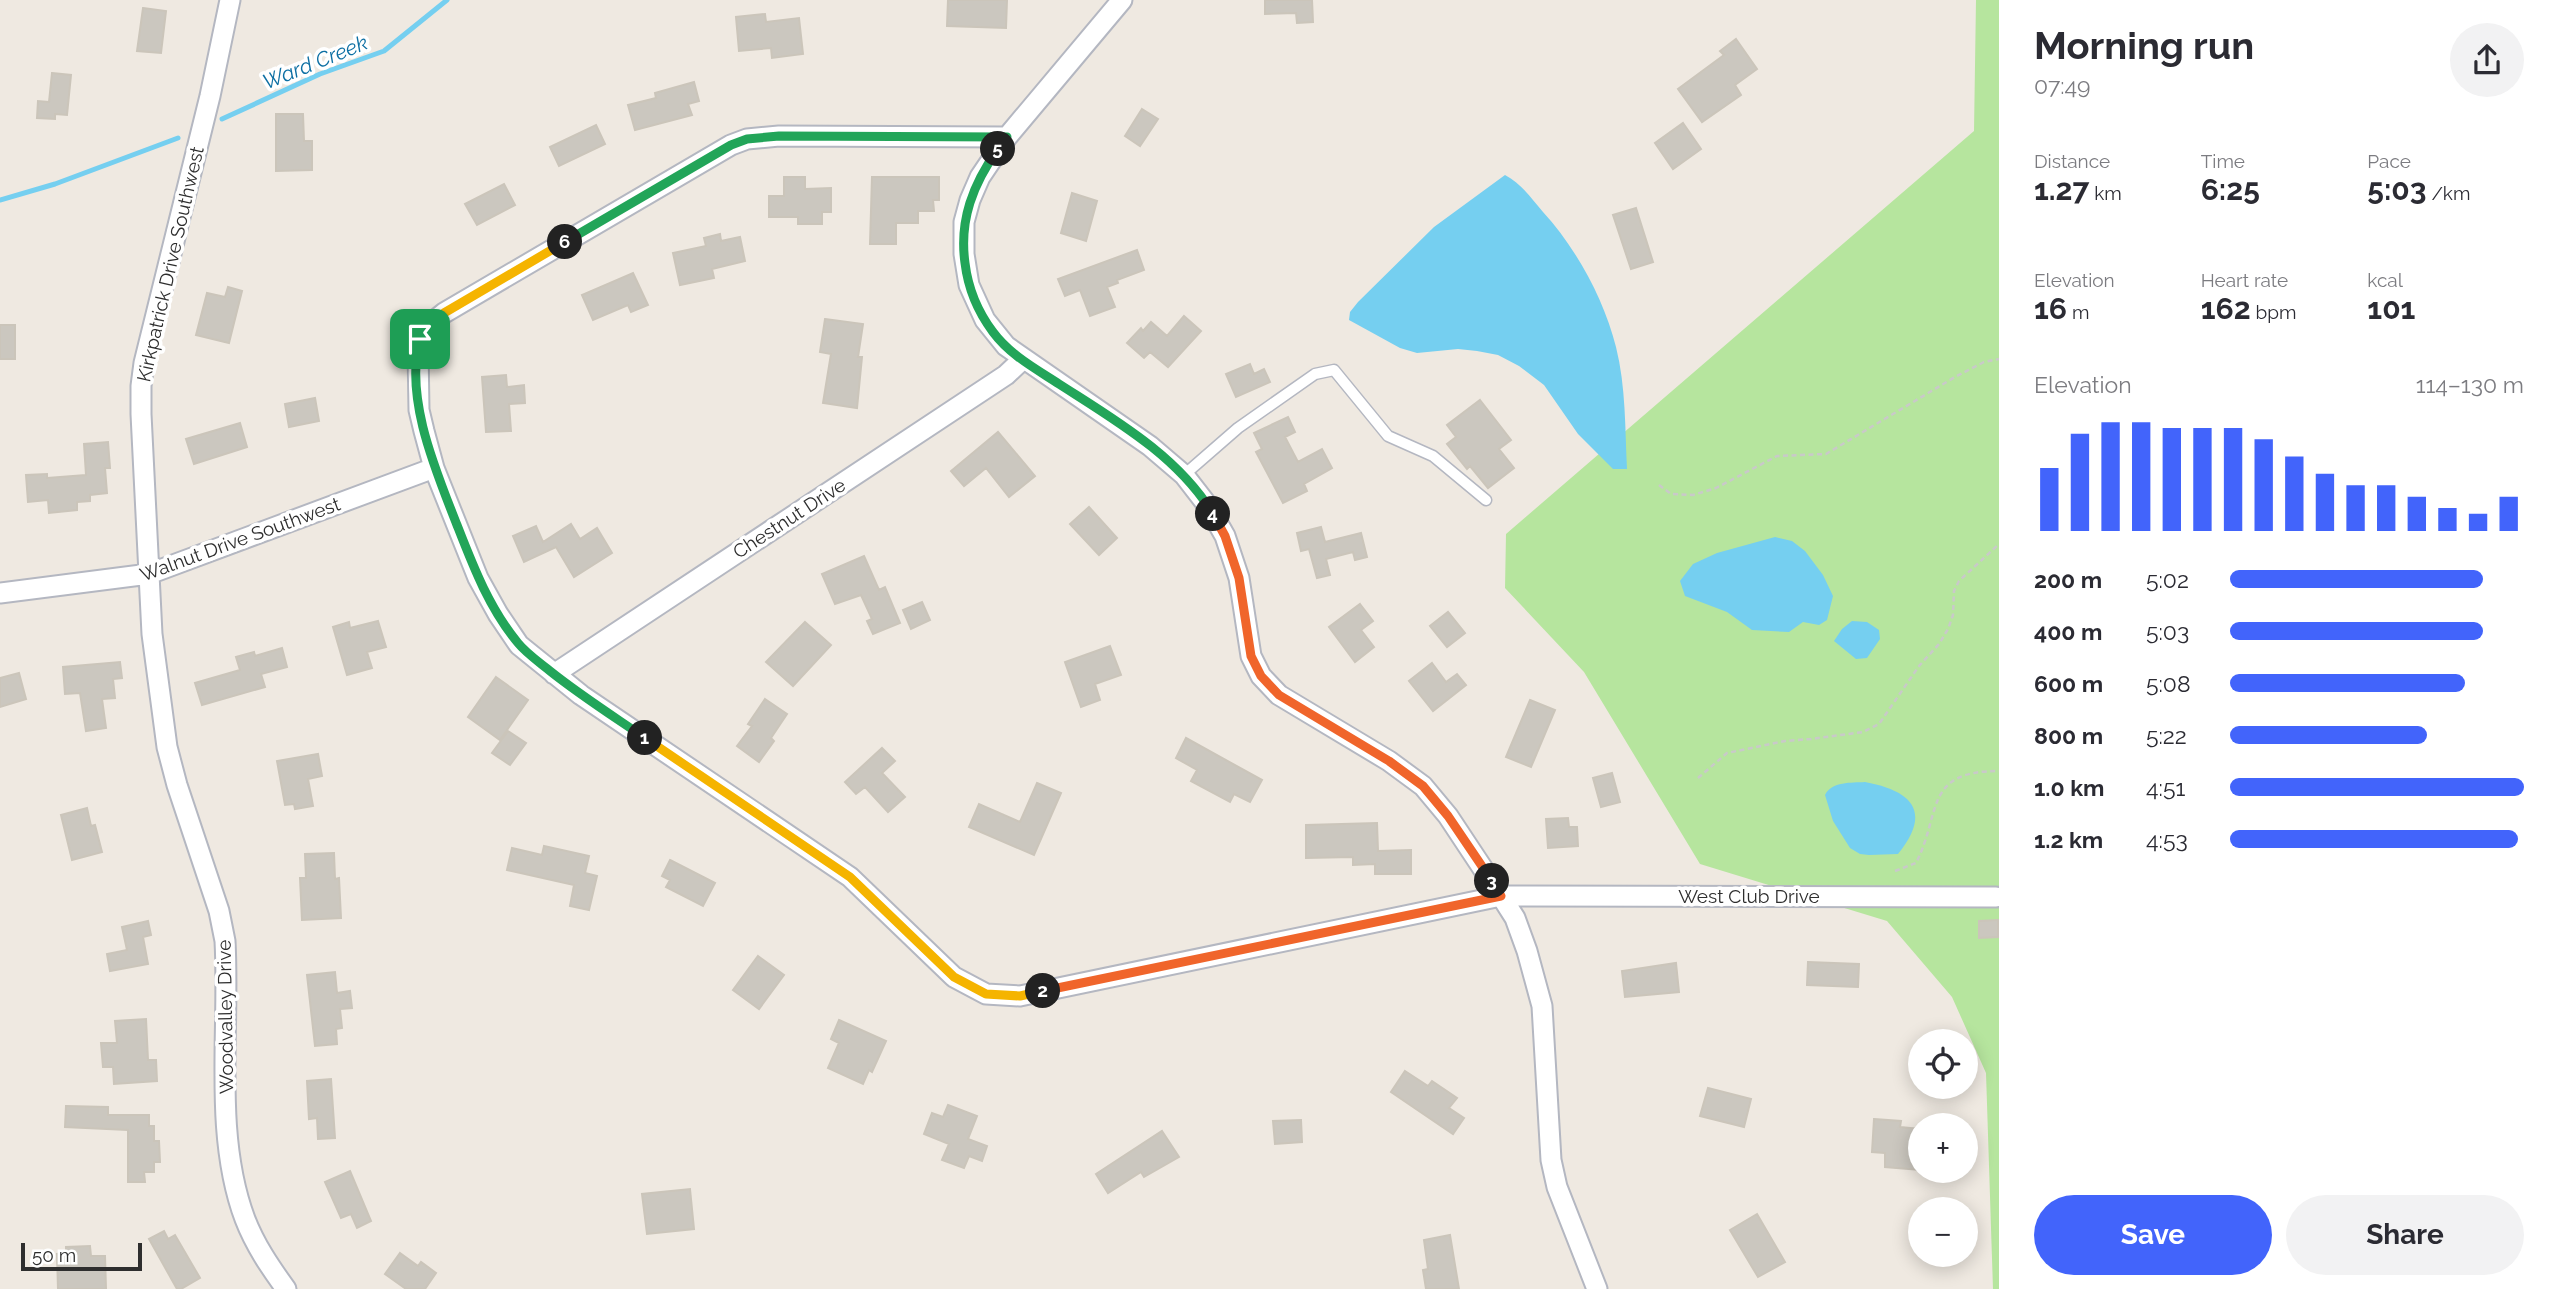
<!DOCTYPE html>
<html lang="en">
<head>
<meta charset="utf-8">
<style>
  :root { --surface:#fff; --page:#f2f2f3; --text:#2b2b33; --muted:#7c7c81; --accent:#4264fb }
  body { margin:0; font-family:Raleway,sans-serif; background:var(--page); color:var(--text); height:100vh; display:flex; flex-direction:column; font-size:26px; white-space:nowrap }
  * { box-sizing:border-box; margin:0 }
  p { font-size:23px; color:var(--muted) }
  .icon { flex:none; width:38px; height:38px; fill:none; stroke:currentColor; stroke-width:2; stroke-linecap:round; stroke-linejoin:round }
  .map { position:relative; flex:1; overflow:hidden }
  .sheet { display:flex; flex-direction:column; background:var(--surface); width:560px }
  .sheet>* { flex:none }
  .controls { position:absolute; left:1908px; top:1029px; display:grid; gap:14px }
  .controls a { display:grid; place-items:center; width:70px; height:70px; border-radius:50%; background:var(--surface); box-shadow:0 4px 18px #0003; font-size:35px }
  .scale { position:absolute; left:21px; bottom:18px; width:121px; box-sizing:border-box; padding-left:7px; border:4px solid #2e2e2e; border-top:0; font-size:19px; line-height:24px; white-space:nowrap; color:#2e2e2e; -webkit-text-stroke:5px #fff; paint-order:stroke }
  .pin { position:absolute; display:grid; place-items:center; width:60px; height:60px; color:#fff; margin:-30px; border-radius:14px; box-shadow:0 4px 10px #0006 }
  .km { position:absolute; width:35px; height:35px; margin:-18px; border-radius:50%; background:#222; color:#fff; font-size:19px; line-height:35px; text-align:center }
  .round { display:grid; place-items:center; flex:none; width:74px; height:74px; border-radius:37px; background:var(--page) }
  .overview { display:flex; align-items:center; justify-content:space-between; height:119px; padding:0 35px }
  h1 { font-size:38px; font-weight:700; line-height:52px }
  .figures { display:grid; grid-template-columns:repeat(3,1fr); gap:10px; height:119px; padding:7px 35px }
  .figures div { display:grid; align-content:center }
  .figures b { font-size:30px; font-weight:700 }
  .figures small { font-size:19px; font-weight:400 }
  .figures p { font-size:19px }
  .chart { height:196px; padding:14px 35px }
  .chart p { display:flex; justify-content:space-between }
  .chart svg { width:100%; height:126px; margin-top:7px; stroke:var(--accent); stroke-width:6 }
  .button { display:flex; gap:14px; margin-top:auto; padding:14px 35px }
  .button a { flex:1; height:80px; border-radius:42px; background:var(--accent); color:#fff; font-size:28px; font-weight:700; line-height:80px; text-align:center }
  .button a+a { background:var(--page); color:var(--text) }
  ul { padding:0 35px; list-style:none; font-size:23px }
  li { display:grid; grid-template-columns:112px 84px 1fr; align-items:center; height:52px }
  li i { height:18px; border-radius:9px; background:var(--accent) }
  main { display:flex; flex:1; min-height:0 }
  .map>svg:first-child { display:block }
  .green { fill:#b6e59e }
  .water { fill:#75cff0 }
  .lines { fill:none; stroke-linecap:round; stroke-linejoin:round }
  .stream { stroke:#75cff0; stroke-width:5 }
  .building { fill:#cbc7bf; stroke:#cbc5ba; stroke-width:2 }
  .lane-casing { stroke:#b4b7c1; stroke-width:13 }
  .street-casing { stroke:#b4b7c1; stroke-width:23 }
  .path { stroke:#c9c9c9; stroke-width:2.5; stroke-dasharray:5 3.5; stroke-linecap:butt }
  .lane { stroke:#fff; stroke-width:10 }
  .street { stroke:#fff; stroke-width:19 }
  .split-1-casing { stroke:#fff; stroke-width:14 }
  .split-2-casing { stroke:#fff; stroke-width:14 }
  .split-3-casing { stroke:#fff; stroke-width:14 }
  .split-4-casing { stroke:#fff; stroke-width:14 }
  .split-5-casing { stroke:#fff; stroke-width:14 }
  .split-6-casing { stroke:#fff; stroke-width:14 }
  .split-7-casing { stroke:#fff; stroke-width:14 }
  .split-1 { stroke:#22a559; stroke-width:9 }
  .split-2 { stroke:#f5b400; stroke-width:9 }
  .split-3 { stroke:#f0652b; stroke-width:9 }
  .split-4 { stroke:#f0652b; stroke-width:9 }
  .split-5 { stroke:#22a559; stroke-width:9 }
  .split-6 { stroke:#22a559; stroke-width:9 }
  .split-7 { stroke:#f5b400; stroke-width:9 }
  .labels { text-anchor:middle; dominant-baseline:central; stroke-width:7; stroke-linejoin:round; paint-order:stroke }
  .street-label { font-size:19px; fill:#2e2e2e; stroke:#fff }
  .water-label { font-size:21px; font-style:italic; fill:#0d6fa3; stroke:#fff }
</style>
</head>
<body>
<main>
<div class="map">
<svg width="1999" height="1289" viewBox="0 0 1999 1289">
  <rect width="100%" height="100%" fill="#efe9e1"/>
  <!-- green -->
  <path class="green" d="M1976,0H1999V1289H1993L1986,1073L1952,997L1887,921L1700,864L1584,672L1505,588L1506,534L1974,131Z"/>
  <!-- water -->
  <path class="water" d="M1505,175C1521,183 1532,199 1543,212C1576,248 1604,299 1616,347C1626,387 1625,429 1627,469H1613L1578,434L1544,385L1519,366L1498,355L1477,351L1458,349L1417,353L1400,348L1349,320L1350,312L1358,302L1434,227Z
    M1775,537L1792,541L1805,551L1823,575L1833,596L1827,620L1819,625L1803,622L1789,632L1752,630L1727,612L1685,596L1680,581L1693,564L1717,553Z
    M1852,621L1867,622L1879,630L1880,639L1867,658L1856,659L1834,641L1842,629Z
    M1865,782C1913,791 1932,812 1898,854L1869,855L1860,854L1850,848L1833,821L1825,795C1832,781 1851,783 1865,782Z"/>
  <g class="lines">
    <!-- stream -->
    <path class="stream" d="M222,119L320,74L384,51L447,0
      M0,200L55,184L178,138"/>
  </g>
  <!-- building -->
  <path class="building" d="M948,0H1007L1006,28L947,26Z
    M1265,0H1312L1313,22L1297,23L1296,13L1265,14Z
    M143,8L166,11L161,53L137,51Z
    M765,14L766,22L799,18L803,54L772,58L771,48L739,51L736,17Z
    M1736,39L1757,69L1735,85L1741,95L1702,122L1678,89L1724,55L1720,51Z
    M52,73L71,75L67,115L55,114V119L37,118L38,101L49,102Z
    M694,82L699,101L688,104L692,115L635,130L628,105L656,98L655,93Z
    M1142,109L1158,119L1140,146L1125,136Z
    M276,114H303L304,141H312V170L276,171Z
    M1683,123L1701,149L1673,169L1655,143Z
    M596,125L605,144L559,166L550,147Z
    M784,177H805V189L831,188V212H822V224H798V217H769V196H784Z
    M872,177H939V200H933L934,211H918V223H896V244H870Z
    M504,184L515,205L477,225L465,204Z
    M1072,193L1097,201L1086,241L1061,233Z
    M1636,208L1653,262L1631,269L1613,215Z
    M720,234L721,241L740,237L745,261L712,269L714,278L680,285L673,253L706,246L704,238Z
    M1137,250L1144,270L1117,280L1118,283L1107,287L1115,307L1090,316L1080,290L1065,296L1058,279Z
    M633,273L648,305L631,312L628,305L593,320L582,295Z
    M228,287L242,291L229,343L196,335L207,293L225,297Z
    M1184,316L1201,331L1168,367L1150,352L1144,358L1127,343L1141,328L1143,331L1151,322L1167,336Z
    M825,319L863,324L858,357H862L857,408L823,403L831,354L820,352Z
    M0,325H15V359H0Z
    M1250,364L1254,374L1264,369L1270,382L1236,397L1226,374Z
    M506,375L507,387L524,385L525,403L509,404L511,431L486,432L482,377Z
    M315,398L319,421L289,427L285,404Z
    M1480,400L1511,440L1499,449L1514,468L1488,488L1470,466L1467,469L1447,444L1456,437L1447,425Z
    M1288,417L1295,432L1285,437L1298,462L1322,449L1332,468L1304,484L1307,491L1283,503L1256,452L1262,449L1254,433Z
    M240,423L247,447L194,464L186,439Z
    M998,432L1035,476L1009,497L986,468L964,486L951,471Z
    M108,442L110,468H105L107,493L90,495V501L77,502V510L49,513L48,500L28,502L26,475L47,474V478L86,475L84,444Z
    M1089,507L1117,538L1099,555L1070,524Z
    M571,524L580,539L597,528L612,553L574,577L556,547L524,562L513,536L536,526L543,542Z
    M1321,527L1325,542L1361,533L1367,557L1355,560L1353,552L1326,559L1330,575L1317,578L1309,549L1301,551L1297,533Z
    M864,556L879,590L885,587L900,623L873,634L867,621L872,619L861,595L835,604L822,574Z
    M922,602L930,620L911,629L903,610Z
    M1360,604L1373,621L1361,630L1374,647L1355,662L1329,627Z
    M1448,612L1465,633L1447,647L1430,626Z
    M378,621L386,647L367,652L372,668L347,675L333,627L349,622L350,628Z
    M805,622L831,645L793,686L766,662Z
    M1110,646L1121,675L1095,684L1100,700L1081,707L1065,662Z
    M282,648L287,667L261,674L265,687L202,705L195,683L240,670L236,657L254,652L255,656Z
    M120,662L122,678L113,679L115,698L102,699L106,728L86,731L80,693L65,694L63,667Z
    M1432,663L1446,682L1457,674L1466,685L1433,711L1409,681Z
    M19,673L26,699L0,707V678Z
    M496,677L528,700L500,740L468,717Z
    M765,699L787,714L771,738L774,741L759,762L737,746L752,726L748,724Z
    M1530,700L1555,710L1531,767L1506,757Z
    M508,731L526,743L510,765L492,753Z
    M1186,738L1262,780L1250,802L1234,794L1230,802L1191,781L1197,770L1176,758Z
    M882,748L895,761L882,773L905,797L888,812L865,787L856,794L845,782Z
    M318,754L322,776L308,779L313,806L295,809L294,804L285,805L277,761Z
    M1612,773L1620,802L1601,807L1593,778Z
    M1037,783L1061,793L1034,855L969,827L979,804L1020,822Z
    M87,808L91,826L95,825L102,852L72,860L61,815Z
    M1568,818L1569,827H1577L1578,846L1548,848L1546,819Z
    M1377,823L1378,851L1411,850V874H1375V864L1353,865V857L1306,858V825Z
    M544,846L589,856L585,873L597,876L589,910L570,906L574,885L507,870L512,848L542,855Z
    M334,853L335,879L339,878L341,918L302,920L300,878H306L305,854Z
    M670,860L715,883L703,906L666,887L670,880L662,876Z
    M1998,920V937L1979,938V921Z
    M148,921L151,935L143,937L148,964L110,971L107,954L127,950L122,927Z
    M758,956L784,975L759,1009L733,990Z
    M1808,962L1859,964L1858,987L1807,985Z
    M1676,963L1679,992L1625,997L1622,971Z
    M335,972L337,993L350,991L352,1008L340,1009L342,1028L336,1029L337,1044L315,1046L307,975Z
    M146,1019L148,1060H156L157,1081L114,1084L113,1067H103L101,1043H117L115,1021Z
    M839,1020L886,1041L872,1072L869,1070L863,1084L828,1068L839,1043L831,1039Z
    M1405,1071L1428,1086L1432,1081L1457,1098L1449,1108L1464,1118L1453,1134L1391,1092Z
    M331,1079L335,1138L318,1139L317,1118L309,1119L307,1081Z
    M1708,1088L1751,1099L1744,1127L1700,1116Z
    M948,1105L977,1116L968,1139L987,1146L982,1161L969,1156L964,1168L942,1160L949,1144L924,1134L932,1113L943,1117Z
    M66,1106L108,1107V1115H149V1126H154V1141H159L160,1162H154V1172H144L145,1182H128V1130L65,1127Z
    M1874,1119L1901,1121L1900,1127L1920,1129V1170L1885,1167V1153L1872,1152Z
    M1301,1120L1302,1142L1275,1144L1273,1121Z
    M1162,1131L1179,1157L1144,1177L1141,1172L1108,1193L1096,1174Z
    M350,1171L371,1221L357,1228L351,1214L341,1218L325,1182Z
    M690,1189L694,1229L647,1234L642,1194Z
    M1757,1214L1785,1262L1758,1277L1730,1230Z
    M164,1231L168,1239L175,1235L200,1278L181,1289H177L149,1239Z
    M1450,1235L1459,1289H1426L1423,1270L1428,1269L1424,1240Z
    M90,1246L91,1256H105L106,1289H58L57,1254L66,1253V1247Z
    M400,1253L418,1266L421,1262L436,1273L425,1289H406L385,1274Z"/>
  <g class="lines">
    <!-- lane casing -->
    <g class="lane-casing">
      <path id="lane" d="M1184,475L1238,428L1315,374L1334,370L1388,436L1433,456L1486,500"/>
    </g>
    <!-- street casing -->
    <g class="street-casing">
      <path id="street" d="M230,0L210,96L144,363L141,386V414L152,634L167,747L177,785L219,911L225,941C230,1031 213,1134 245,1219C255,1245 270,1267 286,1289
        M1122,0L1007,137L980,177L970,200L964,222V254L969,285L985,320L1006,346L1150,446L1184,475L1208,506L1225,536L1239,578L1251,656L1261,676L1279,695L1389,761L1423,786L1448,816L1501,896L1515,918L1527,951L1542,1006L1551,1160L1557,1187L1597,1289
        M1007,137L779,136L747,139L731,145L444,313L428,326L418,349L419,410L424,431L434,468L478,578L498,614L519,645L581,695L850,877L954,977L986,994L1020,996L1501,896L1996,897
        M0,593L149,574L434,468
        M554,674L1006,375L1022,360"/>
    </g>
    <!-- path -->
    <path class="path" d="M1659,485L1671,494L1693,495L1716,488L1777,456L1826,454L1955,377L1984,362L1999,359
      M1698,778L1727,753L1785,741L1811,739L1863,732L1879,724L1919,666L1939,644L1948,629L1953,615L1954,591L1959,581L1999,544
      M1895,871L1916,863C1942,812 1923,771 1999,771"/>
    <!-- lane -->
    <use href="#lane" class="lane"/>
    <!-- street -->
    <use href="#street" class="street"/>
  </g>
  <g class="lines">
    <!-- split-1 casing -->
    <g class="split-1-casing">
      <path id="split-1" d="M420,339C404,398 436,471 457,525C473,566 489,608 518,643C526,653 539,662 550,671C580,695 613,716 645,738"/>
    </g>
    <!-- split-2 casing -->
    <g class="split-2-casing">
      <path id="split-2" d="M645,738L850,877L954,977L986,994L1020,996L1043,991"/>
    </g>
    <!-- split-3 casing -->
    <g class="split-3-casing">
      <path id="split-3" d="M1043,991L1501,896L1492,881"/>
    </g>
    <!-- split-4 casing -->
    <g class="split-4-casing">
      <path id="split-4" d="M1213,514L1225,536L1239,578L1251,656L1261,676L1279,695L1389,761L1423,786L1448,816L1492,881"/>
    </g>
    <!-- split-5 casing -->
    <g class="split-5-casing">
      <path id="split-5" d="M998,149C973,184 959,220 965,263C968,288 978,312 993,332C1010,355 1036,369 1059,384C1115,420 1178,456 1213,514"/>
    </g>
    <!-- split-6 casing -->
    <g class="split-6-casing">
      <path id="split-6" d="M565,242L731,145L747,139L779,136L1007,137L998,149"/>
    </g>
    <!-- split-7 casing -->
    <g class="split-7-casing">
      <path id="split-7" d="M420,339L428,326L444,313L565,242"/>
    </g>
    <!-- split-1 -->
    <use href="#split-1" class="split-1"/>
    <!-- split-2 -->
    <use href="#split-2" class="split-2"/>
    <!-- split-3 -->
    <use href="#split-3" class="split-3"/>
    <!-- split-4 -->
    <use href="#split-4" class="split-4"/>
    <!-- split-5 -->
    <use href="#split-5" class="split-5"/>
    <!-- split-6 -->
    <use href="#split-6" class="split-6"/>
    <!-- split-7 -->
    <use href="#split-7" class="split-7"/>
  </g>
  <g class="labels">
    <!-- street labels -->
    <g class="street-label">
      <text transform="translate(170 264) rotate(-77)">Kirkpatrick Drive Southwest</text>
      <text transform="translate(789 518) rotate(-33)">Chestnut Drive</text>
      <text transform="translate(240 539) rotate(-20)">Walnut Drive Southwest</text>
      <text x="1749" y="896">West Club Drive</text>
      <text transform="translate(225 1017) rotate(-91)">Woodvalley Drive</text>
    </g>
    <!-- water labels -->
    <g class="water-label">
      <text transform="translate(315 62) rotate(-22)">Ward Creek</text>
    </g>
  </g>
</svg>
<div class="controls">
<a><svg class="icon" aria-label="locate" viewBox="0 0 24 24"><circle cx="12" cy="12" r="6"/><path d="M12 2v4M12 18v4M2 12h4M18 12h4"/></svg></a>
<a>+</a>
<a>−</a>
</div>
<div class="scale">50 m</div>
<div class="pin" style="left:420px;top:339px;background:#1e9e55"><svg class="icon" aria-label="arrive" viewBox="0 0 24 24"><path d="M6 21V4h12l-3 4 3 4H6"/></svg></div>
<b class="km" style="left:645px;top:738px">1</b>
<b class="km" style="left:1043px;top:991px">2</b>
<b class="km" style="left:1492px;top:881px">3</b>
<b class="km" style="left:1213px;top:514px">4</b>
<b class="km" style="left:998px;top:149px">5</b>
<b class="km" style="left:565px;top:242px">6</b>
</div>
<section class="sheet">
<div class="overview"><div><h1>Morning run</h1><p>07:49</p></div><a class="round"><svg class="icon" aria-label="share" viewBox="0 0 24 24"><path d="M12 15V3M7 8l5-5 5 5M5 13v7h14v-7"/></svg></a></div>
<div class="figures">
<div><p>Distance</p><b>1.27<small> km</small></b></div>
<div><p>Time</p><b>6:25</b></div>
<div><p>Pace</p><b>5:03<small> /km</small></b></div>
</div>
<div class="figures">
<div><p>Elevation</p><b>16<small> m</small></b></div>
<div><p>Heart rate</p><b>162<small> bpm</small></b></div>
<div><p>kcal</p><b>101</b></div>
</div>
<div class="chart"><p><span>Elevation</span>114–130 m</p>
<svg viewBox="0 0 160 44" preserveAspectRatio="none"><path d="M5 44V22M15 44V10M25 44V6M35 44V6M45 44V8M55 44V8M65 44V8M75 44V12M85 44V18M95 44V24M105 44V28M115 44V28M125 44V32M135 44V36M145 44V38M155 44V32"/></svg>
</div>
<ul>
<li><b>200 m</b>5:02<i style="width:86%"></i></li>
<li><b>400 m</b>5:03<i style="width:86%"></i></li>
<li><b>600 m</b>5:08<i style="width:80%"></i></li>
<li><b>800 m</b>5:22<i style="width:67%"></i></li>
<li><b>1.0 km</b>4:51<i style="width:100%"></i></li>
<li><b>1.2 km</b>4:53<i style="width:98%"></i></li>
</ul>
<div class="button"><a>Save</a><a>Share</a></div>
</section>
</main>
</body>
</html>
